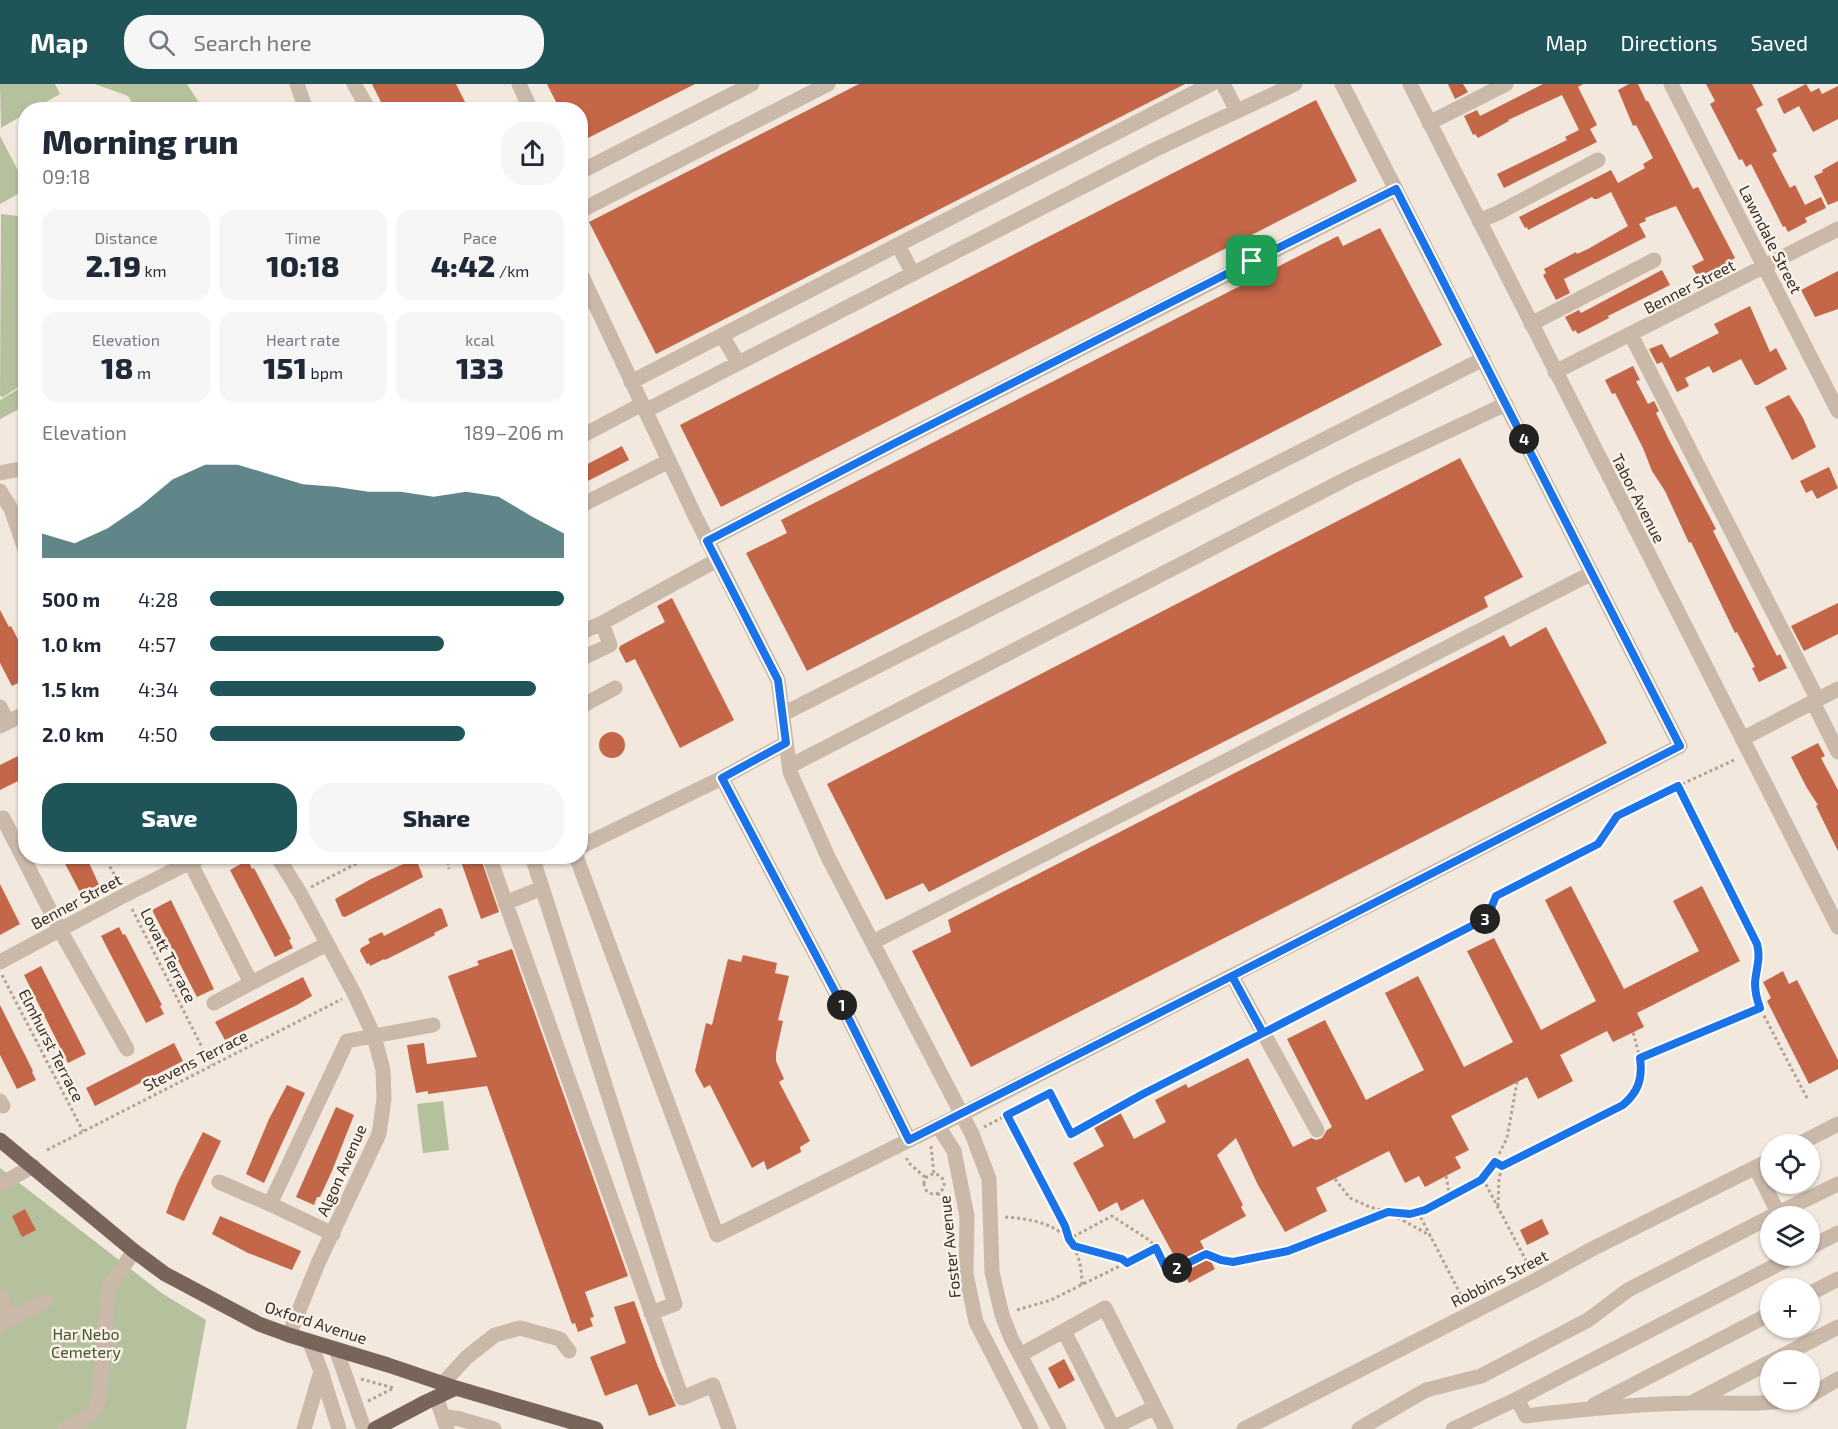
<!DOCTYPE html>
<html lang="en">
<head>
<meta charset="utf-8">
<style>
  :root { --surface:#fff; --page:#f6f6f7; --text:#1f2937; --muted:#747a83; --accent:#1f5458 }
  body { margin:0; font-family:"Exo 2",sans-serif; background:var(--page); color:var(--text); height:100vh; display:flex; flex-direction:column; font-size:22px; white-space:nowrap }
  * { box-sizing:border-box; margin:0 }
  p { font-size:20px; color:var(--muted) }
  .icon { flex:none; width:33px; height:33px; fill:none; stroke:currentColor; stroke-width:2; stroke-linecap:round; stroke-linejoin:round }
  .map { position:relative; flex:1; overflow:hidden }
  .details { position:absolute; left:18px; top:18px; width:570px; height:762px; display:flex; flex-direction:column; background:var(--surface); border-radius:24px; box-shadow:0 2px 4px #0004 }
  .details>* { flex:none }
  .tools { position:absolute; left:1760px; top:1050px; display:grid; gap:12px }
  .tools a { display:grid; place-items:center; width:60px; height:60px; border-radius:50%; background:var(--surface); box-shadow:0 2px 4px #0004; font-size:30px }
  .pin { position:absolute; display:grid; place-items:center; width:51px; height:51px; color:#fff; margin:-26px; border-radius:12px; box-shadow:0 3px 9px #0006 }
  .km { position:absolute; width:30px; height:30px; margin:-15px; border-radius:50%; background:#222; color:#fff; font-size:16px; line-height:30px; text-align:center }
  .round { display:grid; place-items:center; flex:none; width:63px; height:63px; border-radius:24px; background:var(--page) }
  .overview { display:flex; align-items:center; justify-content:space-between; height:102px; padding:0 24px }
  h1 { font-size:33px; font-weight:800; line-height:45px }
  .figures { display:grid; grid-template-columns:repeat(3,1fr); gap:9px; height:102px; padding:6px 24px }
  .figures div { display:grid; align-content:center; border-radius:15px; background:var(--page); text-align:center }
  .figures b { font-size:30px; font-weight:800 }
  .figures small { font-size:16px; font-weight:400 }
  .figures p { font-size:16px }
  .chart { height:168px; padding:12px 24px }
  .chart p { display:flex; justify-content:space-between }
  .chart svg { width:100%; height:108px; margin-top:6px; fill:var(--accent); opacity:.7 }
  .button { display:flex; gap:12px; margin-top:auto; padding:12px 24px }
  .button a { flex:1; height:69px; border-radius:24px; background:var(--accent); color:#fff; font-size:24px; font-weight:800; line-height:69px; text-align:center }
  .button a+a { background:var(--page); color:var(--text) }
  ul { padding:0 24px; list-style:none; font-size:20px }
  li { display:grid; grid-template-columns:96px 72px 1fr; align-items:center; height:45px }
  li i { height:15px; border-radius:8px; background:var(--accent) }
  header { display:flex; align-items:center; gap:36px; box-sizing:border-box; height:84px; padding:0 30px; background:var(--accent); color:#fff }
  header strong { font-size:28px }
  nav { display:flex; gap:33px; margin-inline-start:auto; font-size:21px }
  .search { width:420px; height:54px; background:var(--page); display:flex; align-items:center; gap:15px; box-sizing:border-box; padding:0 21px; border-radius:24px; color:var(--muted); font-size:22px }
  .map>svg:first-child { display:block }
  .green { fill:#b5c19d }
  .building { fill:#c46648 }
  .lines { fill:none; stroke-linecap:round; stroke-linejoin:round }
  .path { stroke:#b6a293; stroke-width:3; stroke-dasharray:3 3; stroke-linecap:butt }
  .minor { stroke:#cab8a9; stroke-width:15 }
  .major { stroke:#79645a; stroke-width:15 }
  .route-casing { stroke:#fff; stroke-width:12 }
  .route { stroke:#1a73e8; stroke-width:8 }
  .labels { text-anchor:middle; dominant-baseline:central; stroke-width:5; stroke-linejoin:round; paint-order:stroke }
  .street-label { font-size:16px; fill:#372d28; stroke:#f9f2e9 }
  .park-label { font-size:16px; fill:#46552d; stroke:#f9f2e9 }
</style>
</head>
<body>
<header>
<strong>Map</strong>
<div class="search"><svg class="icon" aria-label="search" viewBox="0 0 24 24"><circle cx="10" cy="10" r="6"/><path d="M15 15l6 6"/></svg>Search here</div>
<nav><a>Map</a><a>Directions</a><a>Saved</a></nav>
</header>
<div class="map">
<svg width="1838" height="1345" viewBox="0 0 1838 1345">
  <rect width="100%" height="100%" fill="#f2e8dd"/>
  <!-- green -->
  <path class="green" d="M0,0H55L60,10L34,25L26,26L25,30L1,44Z
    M95,0H187L203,25H136L128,12Z
    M0,52L26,102L25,106L0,120Z
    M1,130L26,133L25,299L3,313L0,312Z
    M25,301V322L0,335V316Z
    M443,1017L449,1066L423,1069L417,1020Z
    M0,1084L163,1210L206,1236L186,1345H0Z"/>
  <!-- building -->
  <path class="building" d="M372,0H456L469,26H385Z
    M547,0H695L580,58V26H560Z
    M859,0H1185L656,270L589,138Z
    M1448,0H1463L1468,8L1455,15Z
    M1543,0H1583L1578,3L1597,41L1590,45L1597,58L1504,104L1497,90L1567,56L1565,53L1579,46L1562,11L1508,36L1509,37L1478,54L1475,50L1473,51L1464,32L1477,26L1480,32Z
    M1629,0H1638L1646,17H1648L1693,105L1698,103L1735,174L1730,177L1732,180L1699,196L1692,182L1704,176L1676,122L1645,134L1646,137L1639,140L1646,153L1564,195L1570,209L1556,216L1543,191L1546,189L1544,185L1576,168L1577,170L1588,165L1628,142L1611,108L1597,115H1594L1592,113L1528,146L1527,143L1525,144L1519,133L1611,86L1618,99L1645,84L1643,80L1653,74L1636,41L1633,42L1618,6Z
    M1706,0H1752L1763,21L1756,25L1777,67L1772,70L1790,104L1795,101L1805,121L1821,113L1826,124L1805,134L1807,138L1788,148L1785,142L1783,143L1751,80L1746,83L1742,75L1739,76L1710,20L1715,17Z
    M1806,0L1811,8L1819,4L1822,10L1838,2V35L1813,48L1799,22L1784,30L1777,15Z
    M1316,16L1357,97L721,423L680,341Z
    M1838,77V117L1828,121L1814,92L1823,88L1822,86Z
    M1380,144L1442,261L807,587L746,469L787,449L781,436L1338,152L1343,162Z
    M1662,186L1670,201L1608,232L1609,234L1578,250L1575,246L1573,248L1565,233L1579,226L1581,229Z
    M1838,187V225L1815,233L1801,206Z
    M1750,222L1770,268L1776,264L1787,285L1758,301H1755L1741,275L1713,289L1709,282L1685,294L1689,302L1677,308L1662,278L1657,280L1649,265L1662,260L1670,274L1719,249L1714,240Z
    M1633,282L1640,296L1636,297L1648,320L1654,317L1659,327L1656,329L1669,356L1716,445L1713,447L1777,572L1780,570L1787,584L1759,598L1752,584L1755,583L1737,548L1735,549L1691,458L1689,459L1665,407L1652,387L1643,364L1615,309L1612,310L1605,296Z
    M1789,311L1803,334L1816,363L1792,376L1765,323Z
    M622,362L629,376L580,401V384Z
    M1460,374L1523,493L1484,513L1488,523L929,808L923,799L886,816L827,700Z
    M1829,383L1838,404L1817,415L1812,406L1806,409L1800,397Z
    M672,514L734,636L680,664L635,575L626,579L619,565L620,562L665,538L657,522Z
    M1838,519V550L1804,567L1791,542Z
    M0,526L9,543L11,542L26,571V595L12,602L0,579Z
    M1546,543L1607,659L971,983L912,867L951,848L948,836L1504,551L1510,563Z
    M599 661a13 13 0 1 1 26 0a13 13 0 1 1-26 0Z
    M1818,659L1825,672L1821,674L1838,706V767L1816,722L1818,721L1807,704L1791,673Z
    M26,671V693L0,706V681L18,672L19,674Z
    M61,772H86L99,801L81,810Z
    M459,772H480L499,828L481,835Z
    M414,775L417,777L423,793L345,833L342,832L335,815L371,795Z
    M248,776L252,785L254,784L291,855L289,856L293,864L275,873L230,786Z
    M0,800L20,840L0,851Z
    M1571,802L1624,905L1699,867L1673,817L1702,802L1740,877L1637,929L1644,943L1613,958L1607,947L1560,971L1573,997L1538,1015L1527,993L1451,1032L1469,1066L1455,1073L1461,1084L1425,1103L1419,1092L1405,1099L1389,1067L1316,1104L1327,1127L1285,1148L1258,1101L1236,1054L1217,1071L1243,1121L1241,1123L1246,1132L1200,1157L1215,1185L1189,1199L1143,1115L1121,1127L1117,1118L1099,1128L1073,1079L1104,1062L1092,1040L1119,1026L1134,1055L1166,1038L1155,1016L1186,1000L1188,1004L1248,974L1293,1063L1311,1054L1316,1056L1322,1054L1327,1046L1332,1043L1287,955L1325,936L1366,1016L1424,986L1385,909L1418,892L1464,983L1513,958L1467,867L1494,854L1541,946L1596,917L1545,816Z
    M171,816L214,905L197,913L152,826Z
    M439,824L442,825L448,842L434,849L435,851L385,876L384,875L370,882L369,879L367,880L360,867L361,864L370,859L368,855L382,848L384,852Z
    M119,843L123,851L125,850L162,921L160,922L164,930L146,939L101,852Z
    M512,865L628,1192L585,1208L594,1233L590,1234L593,1242L578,1248L575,1239L572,1240L487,1002L428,1010V1007L416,1009L410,979L407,961L424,959L427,980L477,973L448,892L479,881L477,877Z
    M743,871L777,879L775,889L789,892L778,936L783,937L776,969V977L784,995L779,998L810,1057L800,1063L801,1068L767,1086L764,1077L752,1084L710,1001L704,1004L695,987L706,939L712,941L728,875L741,878Z
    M41,882L86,970L68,979L24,891Z
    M1783,887L1789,900L1797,896L1838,976V985L1809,1000L1767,917L1771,914L1763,898Z
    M303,893L312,912L297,921L225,956L215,938Z
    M0,921L33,987L32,988L36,996L17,1005L0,971Z
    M174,959L183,977L95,1022L86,1004Z
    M287,1001L305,1009L264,1099L246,1090L269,1035Z
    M336,1023L354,1031L332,1087L320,1113H317L314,1121L296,1113Z
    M203,1048L221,1057L184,1137L166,1129L177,1100Z
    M25,1125L36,1146L22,1153L12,1132Z
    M220,1132L301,1167L292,1186L248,1169L212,1150Z
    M1542,1135L1549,1150L1527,1161L1520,1146Z
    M634,1217L658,1283L676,1322L649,1332L637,1300L605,1312L590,1273L626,1259L614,1223Z
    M1064,1275L1075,1296L1059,1305L1048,1284Z"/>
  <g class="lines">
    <!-- path -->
    <path class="path" d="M1734,676L1678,702L1757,860C1761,874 1756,885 1755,899C1755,908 1757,916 1760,924L1808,1016
      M104,772L118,797
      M446,772L449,785
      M311,803L371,772
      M132,825L211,981
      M2,891L83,1047
      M1275,943L1487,834L1496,812L1598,760L1617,732L1678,702
      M1640,974L1760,924
      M1007,1031L1065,1142L1069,1155L1112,1132L1149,1156L1156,1163
      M984,1043L1050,1009L1071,1050L1143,1010L1250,955
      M931,1062L934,1090
      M47,1066L342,915
      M906,1074L910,1080L926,1094
      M924 1100a10 10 0 1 1 20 0a10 10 0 1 1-20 0Z
      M1446,1092L1450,1113
      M1335,1095L1350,1114L1370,1123L1388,1128L1410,1130L1425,1126L1481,1096L1495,1078L1507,1054L1517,998
      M1483,1095L1530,1184
      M938,1109L951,1136
      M1498,1122L1499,1095L1502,1082L1623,1021C1650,998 1641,979 1633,948
      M1418,1128L1464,1217
      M1005,1133C1051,1136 1082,1149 1082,1201
      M1074,1162L1122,1175L1127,1178
      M1017,1226L1051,1216L1156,1164L1168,1189L1206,1170L1221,1176L1233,1178L1288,1168L1388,1128L1431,1152
      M361,1295L394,1304
      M368,1317L392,1305"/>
    <!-- minor -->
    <path class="minor" d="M297,0L306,26
      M354,0L369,26
      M519,0L531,26
      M1223,0L1237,27
      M1410,0L1838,843
      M1671,0L1838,327
      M1429,39L1506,0
      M580,88L752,0
      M580,127L828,0
      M1479,137L1498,129L1598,76
      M898,161L913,190
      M580,188L695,432L778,596L790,688L828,773L972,1050L989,1095L992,1188L1002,1231L1011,1254L1059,1345
      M1531,240L1654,176
      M722,251L738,279
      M1631,251L1818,616
      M1555,288L1838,145
      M631,298L1211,0
      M645,327L1154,66L1295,0
      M580,353L642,320
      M0,389L26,384
      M0,407L11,425L26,468
      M580,422L669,377
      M707,457L895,359L1396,105
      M580,549L602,539
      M580,575L610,561L602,539L717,476
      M1813,618L1838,668
      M0,623L8,638
      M580,623L615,604
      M783,630L1483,275
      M0,642L26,629
      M1742,655L1838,605
      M790,682L1350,393L1506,320
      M722,694L838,913L909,1056
      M3,734L60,846L127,965
      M580,763L722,694L786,659
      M187,772L251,899L327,860
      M277,772L300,809L354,909L374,952L383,986L384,1015L379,1050L319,1177L289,1251
      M489,772L682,1314L713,1301L729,1345
      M532,772L675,1220L651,1229
      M576,772L717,1151L962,1030L1680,662L1342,0
      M505,819L542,804
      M873,858L1592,489
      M0,878L125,811L202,772
      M1232,892L1317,1046
      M214,919L251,899
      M0,1017L3,1022
      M938,1042L954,1067L967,1132L966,1190L976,1238L1031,1345
      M1799,1060L1838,1040
      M1756,1084L1778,1129L1838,1100
      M219,1098L270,1120
      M0,1101L33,1082
      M333,1150L270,1120L347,957L433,941
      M1809,1164L1838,1149
      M1809,1210L1838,1195
      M0,1212L11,1234
      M0,1240L45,1217
      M1064,1247L1113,1344L1155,1323
      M309,1257L321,1287L339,1345
      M336,1265L364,1345
      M1020,1271L1105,1224L1166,1345
      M1774,1276L1838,1243
      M443,1299L467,1273L495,1251L520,1244L560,1255L569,1267
      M1809,1312L1838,1295
      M436,1313L447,1345
      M1789,1316C1757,1322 1725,1318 1692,1319C1636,1320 1581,1325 1526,1332L1517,1315L1794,1172
      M1695,1317L1770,1278
      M1594,1321L1770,1230
      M443,1332L460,1335L494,1345
      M65,1345C81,1337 93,1334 99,1315L108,1205L134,1167
      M304,1345L321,1287
      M1244,1345L1536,1196L1592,1165L1770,1076
      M1359,1345L1426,1306L1481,1292L1588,1236L1628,1206L1770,1133
      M1453,1345L1517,1315"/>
    <!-- major -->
    <path class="major" d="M0,1056L134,1167L165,1190L259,1240L289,1251L388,1281L456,1304L596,1345
      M375,1345L426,1318L456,1304"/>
  </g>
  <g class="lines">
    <!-- route casing -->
    <g class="route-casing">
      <path id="route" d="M1252,177L895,359L707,457L778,596L786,659L722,694L838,913L909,1056L1232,892L1263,949L1143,1010L1071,1050L1050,1009L1007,1031L1065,1142L1069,1155L1074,1162L1122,1175L1127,1179L1156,1164L1168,1189L1206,1170L1221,1176L1233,1178L1288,1167L1388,1128L1410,1130L1425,1126L1481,1096L1495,1078L1502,1082L1623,1021C1638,1008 1643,995 1640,974L1760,924C1757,916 1755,908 1755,899C1756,885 1761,874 1757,860L1678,702L1617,732L1598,760L1496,812L1487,834L1263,949L1232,892L1680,662L1396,105L1252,177"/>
    </g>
    <!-- route -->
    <use href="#route" class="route"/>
  </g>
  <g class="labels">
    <!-- street labels -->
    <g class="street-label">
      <text transform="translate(1771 155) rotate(63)">Lawndale Street</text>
      <text transform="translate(1689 202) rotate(-27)">Benner Street</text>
      <text transform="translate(1639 414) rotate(63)">Tabor Avenue</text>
      <text transform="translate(76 817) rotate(-28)">Benner Street</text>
      <text transform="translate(169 871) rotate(63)">Lovatt Terrace</text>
      <text transform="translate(52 961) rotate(63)">Elmhurst Terrace</text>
      <text transform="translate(195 976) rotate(-27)">Stevens Terrace</text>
      <text transform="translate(341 1086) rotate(-66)">Algon Avenue</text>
      <text transform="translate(949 1163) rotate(-96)">Foster Avenue</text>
      <text transform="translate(1499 1194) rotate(-27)">Robbins Street</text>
      <text transform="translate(316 1238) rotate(18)">Oxford Avenue</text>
    </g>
    <!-- park labels -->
    <g class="park-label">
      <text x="86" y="1249">Har Nebo<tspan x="86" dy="18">Cemetery</tspan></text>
    </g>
  </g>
</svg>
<div class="tools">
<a><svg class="icon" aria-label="locate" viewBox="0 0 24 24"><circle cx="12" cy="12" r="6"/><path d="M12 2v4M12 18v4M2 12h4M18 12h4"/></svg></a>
<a><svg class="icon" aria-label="layers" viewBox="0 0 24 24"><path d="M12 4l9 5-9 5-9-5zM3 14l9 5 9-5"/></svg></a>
<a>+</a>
<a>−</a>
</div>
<div class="pin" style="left:1252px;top:177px;background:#1e9e55"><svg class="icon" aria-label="arrive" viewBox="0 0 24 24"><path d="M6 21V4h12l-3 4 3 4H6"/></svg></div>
<b class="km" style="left:842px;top:921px">1</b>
<b class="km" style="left:1177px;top:1184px">2</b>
<b class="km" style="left:1485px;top:835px">3</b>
<b class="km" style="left:1524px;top:355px">4</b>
<section class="details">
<div class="overview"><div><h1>Morning run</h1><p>09:18</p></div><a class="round"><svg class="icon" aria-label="share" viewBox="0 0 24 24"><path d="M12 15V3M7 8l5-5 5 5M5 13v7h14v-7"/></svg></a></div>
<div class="figures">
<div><p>Distance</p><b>2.19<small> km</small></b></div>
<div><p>Time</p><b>10:18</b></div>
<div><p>Pace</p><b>4:42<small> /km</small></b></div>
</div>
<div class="figures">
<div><p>Elevation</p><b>18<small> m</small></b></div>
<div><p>Heart rate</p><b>151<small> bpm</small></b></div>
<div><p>kcal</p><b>133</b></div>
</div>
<div class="chart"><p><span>Elevation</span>189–206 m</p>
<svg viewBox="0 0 160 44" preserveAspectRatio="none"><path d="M0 44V34L10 38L20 32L30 23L40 12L50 6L60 6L70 10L80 14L90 15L100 17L110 17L120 19L130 17L140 19L150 27L160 34V44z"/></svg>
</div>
<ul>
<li><b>500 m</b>4:28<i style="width:100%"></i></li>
<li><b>1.0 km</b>4:57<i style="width:66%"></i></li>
<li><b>1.5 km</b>4:34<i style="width:92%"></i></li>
<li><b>2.0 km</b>4:50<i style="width:72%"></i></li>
</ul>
<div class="button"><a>Save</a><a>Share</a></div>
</section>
</div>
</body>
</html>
